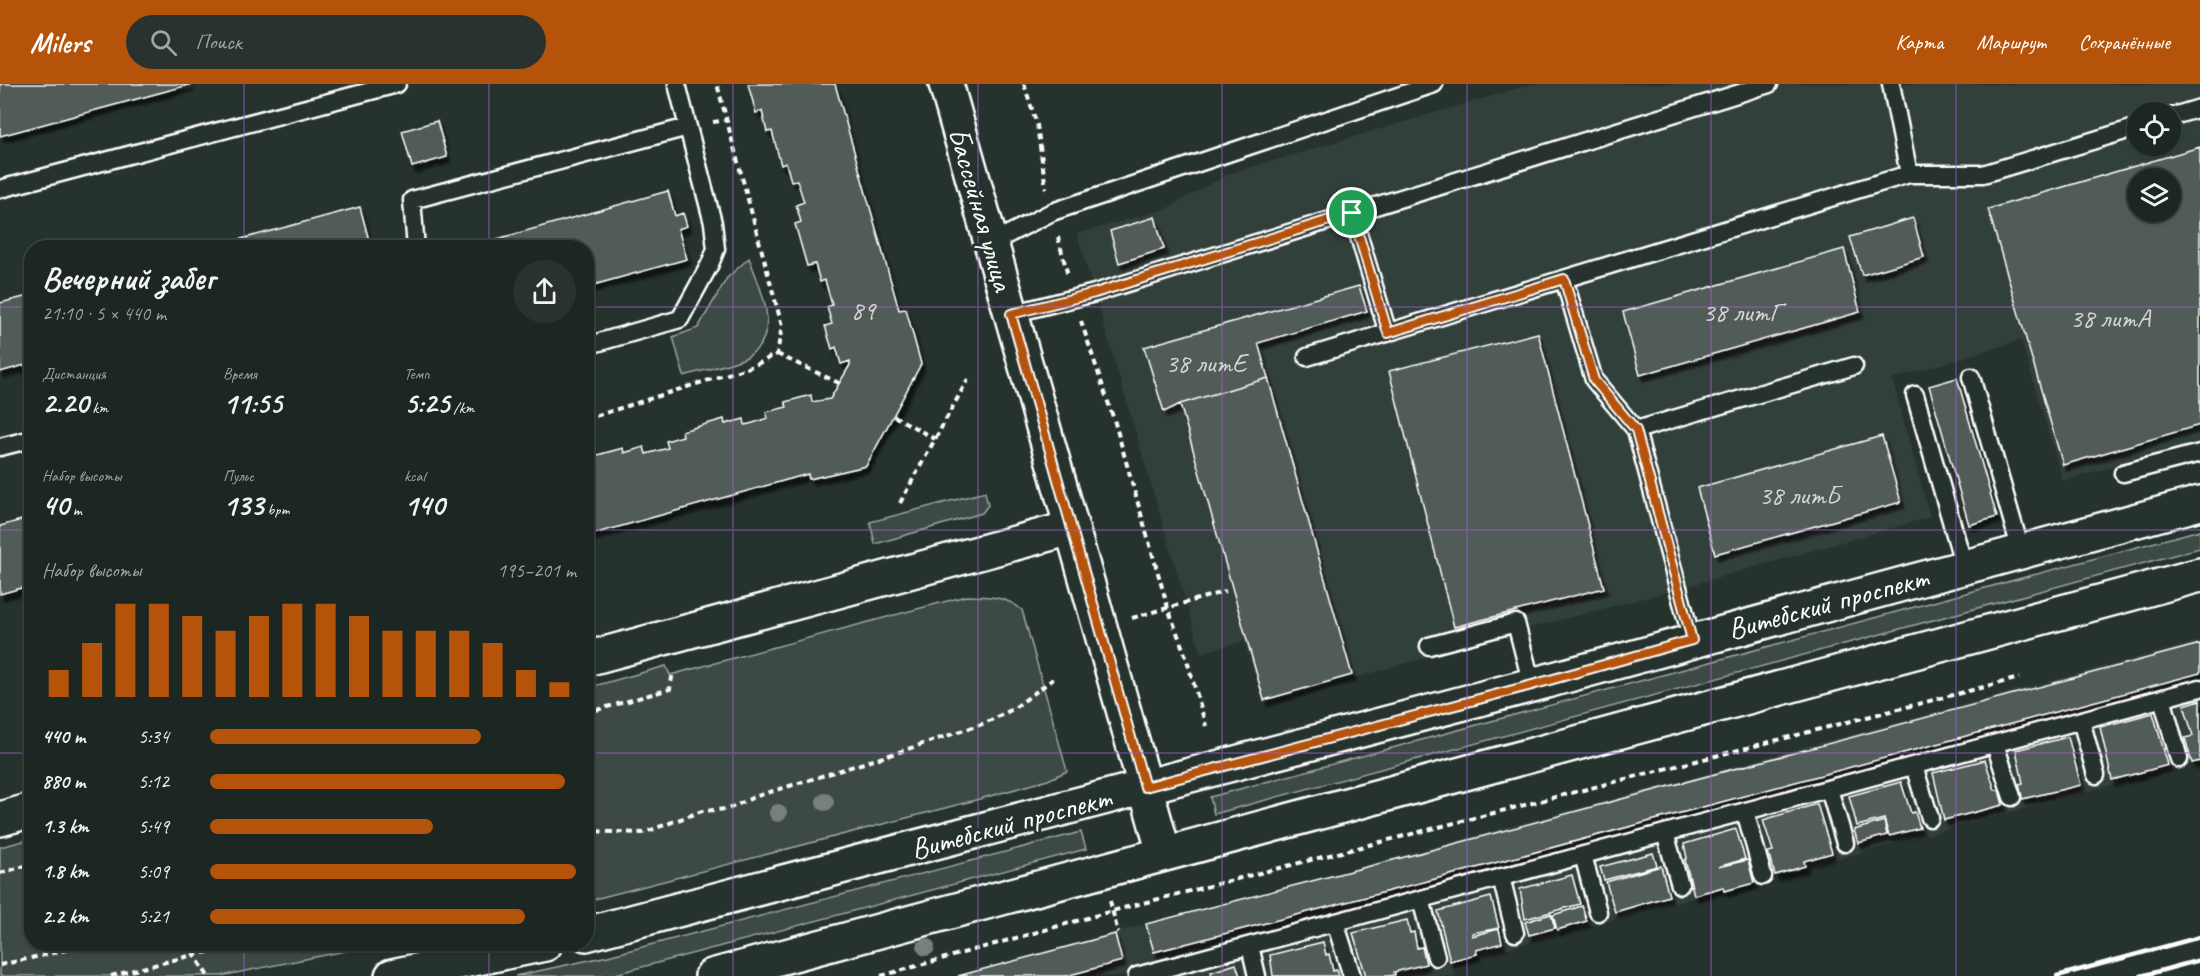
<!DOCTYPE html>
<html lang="ru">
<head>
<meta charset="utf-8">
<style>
  :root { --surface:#1c2622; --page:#29322f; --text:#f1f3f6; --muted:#a0a5a5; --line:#3a4340; --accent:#b45309 }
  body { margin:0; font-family:Caveat,sans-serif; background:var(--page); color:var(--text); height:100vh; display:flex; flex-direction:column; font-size:22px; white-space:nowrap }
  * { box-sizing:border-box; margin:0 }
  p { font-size:20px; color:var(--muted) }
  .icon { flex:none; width:33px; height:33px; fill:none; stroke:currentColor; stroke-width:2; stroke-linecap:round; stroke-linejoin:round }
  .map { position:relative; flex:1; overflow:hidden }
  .side { position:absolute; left:24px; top:156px; width:570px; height:711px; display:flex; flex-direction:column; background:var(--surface); border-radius:24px; box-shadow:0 2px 4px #0004,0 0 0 2px var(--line) }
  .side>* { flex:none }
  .controls { position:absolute; left:2127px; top:18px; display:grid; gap:12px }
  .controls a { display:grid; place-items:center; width:54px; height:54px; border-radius:50%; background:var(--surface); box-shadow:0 2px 4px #0004,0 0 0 2px var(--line); font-size:30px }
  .pin { position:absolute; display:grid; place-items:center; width:51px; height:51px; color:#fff; margin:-26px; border:3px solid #fff; border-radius:50%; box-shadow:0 2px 6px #0007 }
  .round { display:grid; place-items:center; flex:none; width:63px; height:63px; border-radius:32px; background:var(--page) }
  .overview { display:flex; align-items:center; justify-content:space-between; height:102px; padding:0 18px }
  h1 { font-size:33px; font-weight:600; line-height:45px }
  .figures { display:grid; grid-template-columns:repeat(3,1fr); gap:9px; height:102px; padding:6px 18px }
  .figures div { display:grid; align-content:center }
  .figures b { font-size:30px; font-weight:600 }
  .figures small { font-size:16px; font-weight:400 }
  .figures p { font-size:16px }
  .chart { height:168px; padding:12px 18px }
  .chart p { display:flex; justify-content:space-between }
  .chart svg { width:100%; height:108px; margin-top:6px; stroke:var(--accent); stroke-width:6 }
  ul { padding:0 18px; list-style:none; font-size:20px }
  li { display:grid; grid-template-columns:96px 72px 1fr; align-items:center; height:45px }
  li i { height:15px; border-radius:8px; background:var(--accent) }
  header { display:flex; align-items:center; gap:36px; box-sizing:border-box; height:84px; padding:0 30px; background:var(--accent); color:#fff }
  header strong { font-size:28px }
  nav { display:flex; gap:33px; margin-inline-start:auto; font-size:21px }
  .search { width:420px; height:54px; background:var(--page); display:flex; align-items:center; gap:15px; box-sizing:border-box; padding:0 21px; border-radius:33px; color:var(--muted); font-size:22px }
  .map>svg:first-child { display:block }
  .built { fill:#333f3a; fill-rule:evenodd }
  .green { fill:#3e4944; stroke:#9ea4a2; stroke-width:1.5 }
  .building { fill:#515c57; stroke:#fff; stroke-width:1.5; fill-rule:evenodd; filter:url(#shadow) }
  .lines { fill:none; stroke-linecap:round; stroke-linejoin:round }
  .lane-casing { stroke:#fff; stroke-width:21 }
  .street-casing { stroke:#fff; stroke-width:38 }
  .secondary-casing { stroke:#fff; stroke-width:38 }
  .primary-casing { stroke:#fff; stroke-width:38 }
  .path { stroke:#fff; stroke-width:4; stroke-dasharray:6 4.5; stroke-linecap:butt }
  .lane { stroke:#26332d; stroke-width:16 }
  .street { stroke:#26332d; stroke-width:33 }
  .secondary { stroke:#26332d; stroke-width:33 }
  .primary { stroke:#26332d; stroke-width:33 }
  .rail { stroke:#fff; stroke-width:4.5 }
  .tree { fill:#78807d }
  .route-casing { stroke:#fff; stroke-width:12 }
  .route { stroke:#b45309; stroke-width:8 }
  .grid { fill:none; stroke:#9c61cf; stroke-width:1.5; stroke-opacity:0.55 }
  .labels { text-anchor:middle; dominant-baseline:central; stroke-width:6; stroke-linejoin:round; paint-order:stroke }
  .number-label { font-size:27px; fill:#d4d6d5 }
  .street-label { font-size:30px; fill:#fff; stroke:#26332d }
</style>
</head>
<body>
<header>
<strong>Milers</strong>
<div class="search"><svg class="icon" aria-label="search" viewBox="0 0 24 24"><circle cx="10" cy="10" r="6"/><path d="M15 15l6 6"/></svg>Поиск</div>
<nav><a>Карта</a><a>Маршрут</a><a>Сохранённые</a></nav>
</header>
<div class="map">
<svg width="2200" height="892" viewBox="0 0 2200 892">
  <defs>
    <filter id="shadow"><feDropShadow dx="3.5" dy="6" stdDeviation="1.5" flood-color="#0009"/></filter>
  </defs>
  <rect width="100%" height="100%" fill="#26332d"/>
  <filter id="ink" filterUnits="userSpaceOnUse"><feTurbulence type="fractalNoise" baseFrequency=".0167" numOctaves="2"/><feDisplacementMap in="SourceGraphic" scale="12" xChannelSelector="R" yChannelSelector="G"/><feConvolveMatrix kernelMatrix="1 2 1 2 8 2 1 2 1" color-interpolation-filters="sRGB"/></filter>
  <g filter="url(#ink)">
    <!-- built -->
    <path class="built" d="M1532,0H2200V358L2063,397L2021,256L1892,295L1930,433L1678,505L1518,547L1264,620L1244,557L1201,569L1077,150L1166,125L1228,90ZM2138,28H2170V62H2138ZM2138,94H2170V128H2138Z
      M2200,557V677L1452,879L1455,892H953Z"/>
    <!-- green -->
    <path class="green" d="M749,174C760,203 784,251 747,273C733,280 700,287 684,292L673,253L698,244L727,194Z
      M985,408L988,421L982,429L875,460L870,438Z
      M2200,446V464L1214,730L1210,713Z
      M966,512C987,512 1006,512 1022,526L1067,687L1048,696L972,717L587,817V604L666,582L670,591Z
      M1081,748L1086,765L608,892H515L608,872Z
      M31,755L32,860H380L221,892H0V763Z"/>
    <!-- building -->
    <path class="building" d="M0,0H192L0,52Z
      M748,0H835L899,226L906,225L921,280L866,382L809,395L808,390L586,452V369L588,368L590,373L623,364L624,369L644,363L646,370L668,364L666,357L683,352L682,347L724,335L725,340L744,335L745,341L753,339L768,334L766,328L787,323L785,318L811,311L812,318L830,315L850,281V277L841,280L836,263L832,265L825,242L832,240L827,223L832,221L825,196L820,198L815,180L807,182L795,140L801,138L796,121L804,118L797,96L791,97L786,79L781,81L772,47L767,48L762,27L756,29Z
      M437,37L447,73L412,83L402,47Z
      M2200,63V341L2063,381L1988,125ZM2138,94H2170V128H2138Z
      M668,107L675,132L683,129L687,142L678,145L687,175L586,203V164H465Z
      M360,123L371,164H208Z
      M1155,133L1164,165L1119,179L1110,147Z
      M1913,134L1924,173L1862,191L1850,153Z
      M1844,165L1860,228L1640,291L1623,228Z
      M1359,202L1367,227L1258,259L1268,294L1180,320L1164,328L1144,263Z
      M32,211V279L0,288V219Z
      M1538,249L1604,504L1454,543L1389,287Z
      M1268,294L1352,591L1264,616L1180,320Z
      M1957,294L1997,433L1969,441L1929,302Z
      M1882,352L1901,418L1715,470L1697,404Z
      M32,433V501L0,510V442Z
      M2200,560V589L1435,795L1154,868L1146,840L1424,768Z
      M2200,616V677L2192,679L2185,654L2193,652L2184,621Z
      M2153,629L2168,681L2112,696L2100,643Z
      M2068,653L2081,701L2022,715L2019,700L2023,699L2016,666Z
      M1985,676L1995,706H1999L2003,721L1944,736L1933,689Z
      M1901,698L1911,729L1915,728L1920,744L1889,752L1884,735L1857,742L1849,712Z
      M1817,720L1832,769L1804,777L1805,782L1775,791L1768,768L1773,767L1763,736Z
      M1884,737L1887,751L1858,759L1854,746Z
      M1736,745L1745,775L1718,783L1748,776L1754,799L1724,807L1723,803L1694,811L1685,776L1687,774L1684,760Z
      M1653,769L1657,782L1604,796L1600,783Z
      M1661,782L1669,812L1615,828L1606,798Z
      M1572,791L1580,820L1525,835L1520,805Z
      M1491,813L1499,844L1472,849V852L1499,845L1502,859L1476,866L1477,870L1450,877L1438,827Z
      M1582,822L1587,837L1557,846L1553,831Z
      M1551,830L1555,844L1529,851L1525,838Z
      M1407,836L1410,849L1414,848L1417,864L1422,863L1426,880L1394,888L1395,891L1388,892H1366L1353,849Z
      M1115,850L1122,877L1066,892H958Z
      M1323,858L1326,871L1329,870L1333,887L1337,886L1339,892H1273L1270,871Z
      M1236,880L1240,892H1212L1211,888Z"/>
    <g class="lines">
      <!-- lane casing -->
      <g class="lane-casing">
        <path id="lane" d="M1891,0L1909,90H1983L2138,43
          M2170,33L2200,24
          M0,105L397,0
          M1352,129L1388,249
          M991,159L1052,128L1434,0
          M416,164L412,116L688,43L677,0
          M1564,195L1594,296L1636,346L1692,556
          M1011,230L1095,209L1769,0
          M586,262L680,235L710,180L716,165L713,139L688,43
          M1307,273L1909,90
          M1971,293L2021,467
          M1915,311L1964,482
          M1636,346L1854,282
          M0,363L32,355
          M2123,389L2200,369
          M1429,562L1516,539L1532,601
          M2162,614L2179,675
          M2081,636L2096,691
          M1995,660L2012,713
          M1914,682L1930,734
          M1829,705L1845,759
          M1745,727L1763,792
          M1665,749L1680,801
          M1583,771L1598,828
          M1501,793L1515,849
          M1421,815L1436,873
          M1335,838L1352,892
          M1250,862L1257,892
          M1137,892L2200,604"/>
      </g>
      <!-- street casing -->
      <g class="street-casing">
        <path id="street" d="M586,575L1071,444
          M0,735L32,726"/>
      </g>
      <!-- secondary casing -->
      <g class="secondary-casing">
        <path id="secondary" d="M946,0L1164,769"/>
      </g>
      <!-- primary casing -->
      <g class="primary-casing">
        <path id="primary" d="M586,850L1532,601L2200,419
          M392,892L545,860
          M712,892L2200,491"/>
      </g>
      <!-- path -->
      <path class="path" d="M1024,0L1037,41L1046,105
        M713,38L727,36
        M1058,153L1068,192
        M1081,237L1115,339L1168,524L1186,573L1206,642
        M777,270L839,299
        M894,332L935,355
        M586,335L753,282L777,270L782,242L717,0
        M900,419L968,295
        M1132,534L1226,507
        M586,629L670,605L673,588
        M586,747L643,749L702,727L728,725L754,713L896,669L985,639L1013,625L1053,595
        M0,789L32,780
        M1110,817L1118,849
        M187,860L208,892
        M0,881L93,860
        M111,892L193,871L250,860
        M881,892L1112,827L2019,594"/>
      <!-- lane -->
      <use href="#lane" class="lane"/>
      <!-- street -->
      <use href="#street" class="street"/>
      <!-- secondary -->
      <use href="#secondary" class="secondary"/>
      <!-- primary -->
      <use href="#primary" class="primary"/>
      <!-- rail -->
      <path class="rail" d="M2057,892L2200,853
        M2141,892L2200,876"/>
    </g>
    <!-- trees -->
    <g class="tree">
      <circle cx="825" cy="718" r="9"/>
      <circle cx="778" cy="729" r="9"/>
      <circle cx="926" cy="863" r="9"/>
    </g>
  </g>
  <g class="lines" filter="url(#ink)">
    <!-- route casing -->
    <g class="route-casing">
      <path id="route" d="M1352,129L1388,249L1564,195L1594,296L1636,346L1692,556L1532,601L1145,703L1011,230L1095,209Z"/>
    </g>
    <!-- route -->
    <use href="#route" class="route"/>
  </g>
  <!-- grid -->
  <path class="grid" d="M244,0V164M489,0V164M733,0V892M978,0V892M1222,0V892M1467,0V892M1711,0V892M1956,0V892M0,223H32M586,223H2200M0,446H32M586,446H2200M0,669H32M586,669H2200M244,860V892M489,860V892"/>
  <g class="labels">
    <!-- number labels -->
    <g class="number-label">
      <text x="863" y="226">89</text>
      <text x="1742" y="228">38 литГ</text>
      <text x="2110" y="234">38 литА</text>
      <text x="1206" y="279">38 литЕ</text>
      <text x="1799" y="411">38 литБ</text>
    </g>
    <!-- street labels -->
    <g class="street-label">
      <text transform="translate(981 125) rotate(74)">Бассейная улица</text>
      <text transform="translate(1828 519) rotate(-15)">Витебский проспект</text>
      <text transform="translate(1011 739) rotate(-15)">Витебский проспект</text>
    </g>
  </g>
</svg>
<div class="controls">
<a><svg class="icon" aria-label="locate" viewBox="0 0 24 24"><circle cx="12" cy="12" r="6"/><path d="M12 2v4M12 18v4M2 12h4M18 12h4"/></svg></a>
<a><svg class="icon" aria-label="layers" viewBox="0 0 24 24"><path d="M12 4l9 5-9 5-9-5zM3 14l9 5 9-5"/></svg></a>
</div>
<div class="pin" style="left:1352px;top:129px;background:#1e9e55"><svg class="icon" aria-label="arrive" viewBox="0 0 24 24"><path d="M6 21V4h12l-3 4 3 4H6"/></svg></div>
<section class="side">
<div class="overview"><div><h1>Вечерний забег</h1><p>21:10 · 5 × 440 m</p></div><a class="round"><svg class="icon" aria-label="share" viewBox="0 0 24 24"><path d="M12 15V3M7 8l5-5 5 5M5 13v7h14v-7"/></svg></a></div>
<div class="figures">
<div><p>Дистанция</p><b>2.20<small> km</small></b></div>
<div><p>Время</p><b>11:55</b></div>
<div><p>Темп</p><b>5:25<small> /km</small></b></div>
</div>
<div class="figures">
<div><p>Набор высоты</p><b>40<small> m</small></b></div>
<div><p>Пульс</p><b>133<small> bpm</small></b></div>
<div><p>kcal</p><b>140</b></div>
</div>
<div class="chart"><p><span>Набор высоты</span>195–201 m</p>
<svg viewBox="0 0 160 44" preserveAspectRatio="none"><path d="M5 44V33M15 44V22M25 44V6M35 44V6M45 44V11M55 44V17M65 44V11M75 44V6M85 44V6M95 44V11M105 44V17M115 44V17M125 44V17M135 44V22M145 44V33M155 44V38"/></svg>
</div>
<ul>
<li><b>440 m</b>5:34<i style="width:74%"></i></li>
<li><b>880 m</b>5:12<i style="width:97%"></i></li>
<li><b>1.3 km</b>5:49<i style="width:61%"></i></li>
<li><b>1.8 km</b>5:09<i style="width:100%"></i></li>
<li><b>2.2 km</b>5:21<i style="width:86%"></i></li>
</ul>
</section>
</div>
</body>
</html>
